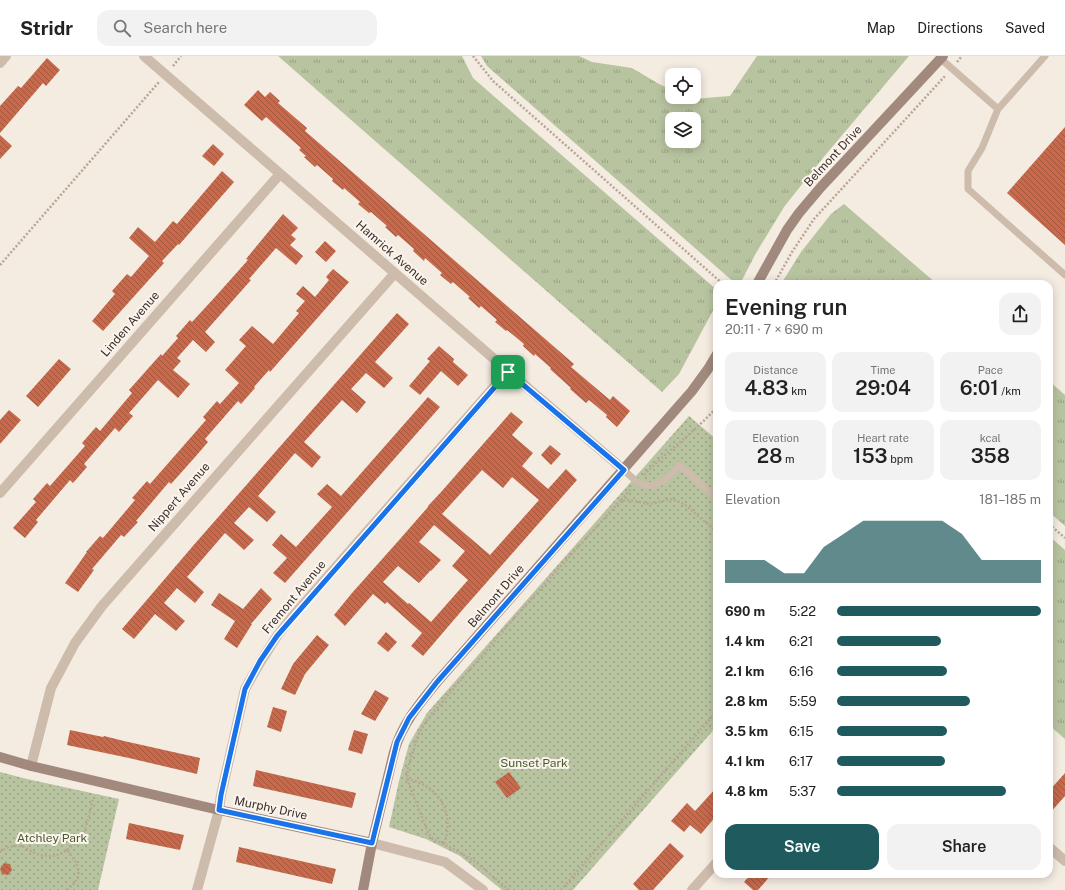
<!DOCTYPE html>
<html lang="en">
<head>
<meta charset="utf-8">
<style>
  :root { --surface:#fff; --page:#f2f2f2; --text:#222; --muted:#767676; --line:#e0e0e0; --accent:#1f5a5e }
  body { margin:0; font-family:"Public Sans",sans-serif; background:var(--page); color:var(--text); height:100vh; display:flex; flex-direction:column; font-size:15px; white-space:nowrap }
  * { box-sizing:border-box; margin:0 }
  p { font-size:13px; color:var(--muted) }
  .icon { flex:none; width:22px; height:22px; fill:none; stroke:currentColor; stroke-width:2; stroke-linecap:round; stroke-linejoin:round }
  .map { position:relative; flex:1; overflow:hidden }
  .side { position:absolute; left:713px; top:224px; width:340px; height:598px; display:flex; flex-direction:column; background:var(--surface); border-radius:12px; box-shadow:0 2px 10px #0003 }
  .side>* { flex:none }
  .buttons { position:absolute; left:665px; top:12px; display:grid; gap:8px }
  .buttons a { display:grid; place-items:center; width:36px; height:36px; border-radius:8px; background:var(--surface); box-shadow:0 2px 10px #0003; font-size:20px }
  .pin { position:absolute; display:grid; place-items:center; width:34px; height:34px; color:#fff; margin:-17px; border-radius:8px; box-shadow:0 2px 6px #0006 }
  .round { display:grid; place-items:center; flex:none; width:42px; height:42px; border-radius:12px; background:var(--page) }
  .head { display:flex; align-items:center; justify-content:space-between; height:68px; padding:0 12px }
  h1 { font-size:22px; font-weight:600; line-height:30px }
  .stats { display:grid; grid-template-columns:repeat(3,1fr); gap:6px; height:68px; padding:4px 12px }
  .stats div { display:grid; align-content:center; border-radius:10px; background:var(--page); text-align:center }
  .stats b { font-size:20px; font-weight:600 }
  .stats small { font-size:11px; font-weight:400 }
  .stats p { font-size:11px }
  .chart { height:112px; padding:8px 12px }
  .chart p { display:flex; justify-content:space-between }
  .chart svg { width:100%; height:72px; margin-top:4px; fill:var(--accent); opacity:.7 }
  .action { display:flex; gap:8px; margin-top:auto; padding:8px 12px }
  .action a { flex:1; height:46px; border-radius:12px; background:var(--accent); color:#fff; font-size:16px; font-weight:600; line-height:46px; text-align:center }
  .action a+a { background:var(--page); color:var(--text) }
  ul { padding:0 12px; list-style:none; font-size:13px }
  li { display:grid; grid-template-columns:64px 48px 1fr; align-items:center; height:30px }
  li i { height:10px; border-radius:5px; background:var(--accent) }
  header { display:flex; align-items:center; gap:24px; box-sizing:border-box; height:56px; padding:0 20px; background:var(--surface); border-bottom:1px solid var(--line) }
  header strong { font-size:19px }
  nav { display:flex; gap:22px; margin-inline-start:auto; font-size:14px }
  .search { width:280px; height:36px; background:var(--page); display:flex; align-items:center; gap:10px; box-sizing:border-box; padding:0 14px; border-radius:12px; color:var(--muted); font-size:15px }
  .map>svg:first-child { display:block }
  .grass { fill:url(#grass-tufts); fill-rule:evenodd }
  .park { fill:url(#park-dots) }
  .building { fill:url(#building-back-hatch); fill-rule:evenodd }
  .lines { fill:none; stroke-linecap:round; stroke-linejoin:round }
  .path { stroke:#b9a596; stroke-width:2.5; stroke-dasharray:2 2; stroke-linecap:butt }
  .lane { stroke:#cdbbac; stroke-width:7 }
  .street { stroke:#cdbbac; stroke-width:10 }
  .secondary { stroke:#a18a7d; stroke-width:10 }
  .route-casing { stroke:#fff; stroke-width:8 }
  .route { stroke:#1a73e8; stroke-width:5 }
  .labels { text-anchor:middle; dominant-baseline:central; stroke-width:4; stroke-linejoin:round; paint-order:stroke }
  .street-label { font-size:12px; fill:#3b302b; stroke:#fbf5ee }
  .park-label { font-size:12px; fill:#4a5a2e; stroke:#fbf5ee }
</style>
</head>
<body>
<header>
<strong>Stridr</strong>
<div class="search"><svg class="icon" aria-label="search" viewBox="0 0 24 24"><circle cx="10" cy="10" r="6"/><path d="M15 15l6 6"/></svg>Search here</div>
<nav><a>Map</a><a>Directions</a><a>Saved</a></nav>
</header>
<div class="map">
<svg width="1065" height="834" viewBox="0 0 1065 834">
  <defs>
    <pattern id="grass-tufts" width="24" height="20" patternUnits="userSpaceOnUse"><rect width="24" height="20" fill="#b8c4a0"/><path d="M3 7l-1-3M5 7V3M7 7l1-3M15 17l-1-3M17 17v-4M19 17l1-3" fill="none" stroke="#97a083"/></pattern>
    <pattern id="park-dots" width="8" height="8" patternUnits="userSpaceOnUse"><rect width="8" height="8" fill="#b8c4a0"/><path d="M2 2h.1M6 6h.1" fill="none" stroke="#97a083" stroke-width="1.8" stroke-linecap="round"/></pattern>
    <pattern id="building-back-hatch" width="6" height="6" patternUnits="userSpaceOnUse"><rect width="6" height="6" fill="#c8694b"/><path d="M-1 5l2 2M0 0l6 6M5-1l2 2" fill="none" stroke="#a4573f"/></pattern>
  </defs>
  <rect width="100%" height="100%" fill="#f4ebe1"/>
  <!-- grass -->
  <path class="grass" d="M278,0H462L473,22L717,234V247L679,318L662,336Z
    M481,0H579L592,6L632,12L659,28L672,34V41H688L692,43L730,40L757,0H909L822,103L784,151L756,197L740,228H736L487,10ZM672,63H694V85H672Z
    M844,148L937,228H781L801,196L831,158Z
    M1049,325L1065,339V470L1049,456Z
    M1049,480L1065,494V683L1049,669Z"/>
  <!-- park -->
  <path class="park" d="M689,360L717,384V670L573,834H502L460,800L426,783L389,771L399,725L409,688L427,657Z
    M0,716L27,723L119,743L98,834H0Z"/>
  <!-- building -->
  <path class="building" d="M47,2L60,14L46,30L43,27L0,77V50L18,30L21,32Z
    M258,34L265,41L270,36L280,45L278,47L307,72L305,75L574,308L571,311L610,344L613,340L630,355L617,371L606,361L607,359L589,344L586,347L570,333L571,332L550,313L551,312L535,298L534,300L523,290L524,288L507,274L506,275L495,266L497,264L481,250L479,252L468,242L470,241L453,226L451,228L440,219L442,217L425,202L424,205L413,195L414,193L398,179L396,181L385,171L387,170L371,156L369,157L358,148L360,146L344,132L343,134L332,125L333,123L317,109L315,111L304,101L306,100L299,94L301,92L266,61L262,65L244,49Z
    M1065,71V189L1007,137Z
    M0,79L12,90L0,103Z
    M213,88L224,98L214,110L202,100Z
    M222,115L234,126L179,189L178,188L162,205L164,207L103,275L92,265L115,238L112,235L127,218L131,221L149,200L129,182L138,171L155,186L173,165L177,168Z
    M283,158L298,172L291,179L296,183L290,189L303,200L296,209L276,192L249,223L251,224L205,276L215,286L206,296L193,284L177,302L181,305L173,314L190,328L178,342L158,324L129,357L133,360L119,376L115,372L84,408L87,411L73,427L70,424L36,464L38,466L25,482L13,472L36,446L33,443L47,427L50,430L85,390L82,387L96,371L100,375L132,337L129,334L161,298L162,300L178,282L176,280L190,264L192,266L215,241L248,204L246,203Z
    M325,185L336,195L326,206L315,196Z
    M333,213L349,226L270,316L269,314L254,331L255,332L241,348L238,345L205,383L208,386L196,400L171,428L169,426L136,465L138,466L124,481L121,479L92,513L94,514L78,536L65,527L87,496H86L100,480L103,482L135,444L132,442L147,425L150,428L206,364L203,361L217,345L220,348L239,327L225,314L246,290L239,284L252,270L273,288L299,257L296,255L305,245L296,238L303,230L315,241L329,224L326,221Z
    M397,257L409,268L375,306L393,322L384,332L366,317L351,333L366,346L357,357L342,344L304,386L321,401L312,412L295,397L258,440L276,456L267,466L249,451L234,467L254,484L244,494L225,477L187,521L204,536L195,547L177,532L164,547L185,565L176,575L155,558L134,583L122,573L192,491Z
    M439,290L454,303L453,306L468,319L458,330L441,315L420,339L409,330L430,305L427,303Z
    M59,303L71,313L38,351L26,340Z
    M428,341L440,351L285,527L273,517L287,502L272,489L281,478L296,491L332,451L317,438L327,428L341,440Z
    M9,354L21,364L0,388V364Z
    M511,356L523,366L512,379L533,397L522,410L548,433L566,413L577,424L464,552L423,600L411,590L422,577L387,546L385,548L373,538L345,570L334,559L352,537L400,483L428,451V450L442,435ZM482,414L503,432L512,421L539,444L490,499L442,458ZM434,469L465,495L452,510L468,524L431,566L409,547L408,548L383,526L398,510L419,527L431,514V515L441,504L419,486Z
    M550,389L561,398L551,409L541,399Z
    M261,532L272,543L251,568H252L237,592L224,583L235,565L211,549L219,537L243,553Z
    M386,576L397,586L388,596L377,587Z
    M317,579L329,589L305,618L295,639L281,633L293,608Z
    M375,634L389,642L375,665L361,658Z
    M273,651L287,655L281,676L267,671Z
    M70,674L103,681L104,680L124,685L200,702L197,718L129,702L67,689Z
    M354,674L368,678L362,698L348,694Z
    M256,714L356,737L352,752L253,730Z
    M509,716L521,732L507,742L495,726Z
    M1065,717V740L1049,758V735Z
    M717,731V759L701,778L690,769L684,776L671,765L687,747L695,755Z
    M129,767L184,779L180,794L126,783Z
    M670,787L684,800L653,834H639L633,828Z
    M239,791L336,813L332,828L236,806Z
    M4,807L10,808L12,814L8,819L2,818L0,813Z
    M751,818H772L758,834H753L744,826Z"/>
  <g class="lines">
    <!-- path -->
    <path class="path" d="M473,0L493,25L723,228
      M957,6L962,0
      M173,10L181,0
      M0,209L159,26
      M774,228L792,196L814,163L946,19
      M644,419C667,395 695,376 717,351
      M621,444L632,432
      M1049,468L1065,482
      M407,723C440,729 455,758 444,788
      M0,796C8,790 17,788 26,792C30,794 33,797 37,798C50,802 60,800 71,791C74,789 78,786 80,783C87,772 90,755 93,742
      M67,834C85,820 79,809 67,794
      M509,834L476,806L459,796L433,783L430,780L427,774L407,723L408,711L419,677L430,660L522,553L620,445L629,444L650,448L672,443L684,448L717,476
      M561,834L717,655"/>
    <!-- lane -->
    <path class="lane" d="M941,3L998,53L1045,0
      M998,53L982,92L968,115V133L1065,219
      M624,414C628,418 636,426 641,428C658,435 669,420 679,409L717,442"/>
    <!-- street -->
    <path class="street" d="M144,0L508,315L624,414
      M0,7L6,0
      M0,437L280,118
      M31,710L51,632L75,587L102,550L395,217
      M372,787L445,806L483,834
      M1049,791L1065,805
      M197,834L219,754L221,739L245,633L261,605L277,580L292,561L508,315
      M692,834L717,806"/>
    <!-- secondary -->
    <path class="secondary" d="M757,228L787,174L799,157L821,131L943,0
      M0,701L31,710L206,751L219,754L372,787
      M363,834L372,787L394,696C402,668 419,648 437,626L692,335L708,313L717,298"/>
  </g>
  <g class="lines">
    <!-- route casing -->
    <g class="route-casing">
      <path id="route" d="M508,316L624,414L437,626L409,662L397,686L372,787L219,754L221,739L245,633L260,605L277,580Z"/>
    </g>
    <!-- route -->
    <use href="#route" class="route"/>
  </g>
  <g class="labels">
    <!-- street labels -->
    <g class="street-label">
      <text transform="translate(833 100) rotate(-47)">Belmont Drive</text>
      <text transform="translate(392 197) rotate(41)">Hamrick Avenue</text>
      <text transform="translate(130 268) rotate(-49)">Linden Avenue</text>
      <text transform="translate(179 441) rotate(-49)">Nippert Avenue</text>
      <text transform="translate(496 540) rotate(-49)">Belmont Drive</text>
      <text transform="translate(294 541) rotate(-50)">Fremont Avenue</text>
      <text transform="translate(271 752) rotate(12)">Murphy Drive</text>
    </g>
    <!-- park labels -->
    <g class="park-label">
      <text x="534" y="707">Sunset Park</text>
      <text x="52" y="782">Atchley Park</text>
    </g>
  </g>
</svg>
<div class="buttons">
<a><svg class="icon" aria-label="locate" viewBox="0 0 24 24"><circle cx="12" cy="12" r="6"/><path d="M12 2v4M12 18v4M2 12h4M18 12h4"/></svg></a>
<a><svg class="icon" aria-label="layers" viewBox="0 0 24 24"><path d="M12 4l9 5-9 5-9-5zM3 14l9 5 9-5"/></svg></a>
</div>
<div class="pin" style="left:508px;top:316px;background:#1e9e55"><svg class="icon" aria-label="arrive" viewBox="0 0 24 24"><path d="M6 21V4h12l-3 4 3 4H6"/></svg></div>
<section class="side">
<div class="head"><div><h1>Evening run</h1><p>20:11 · 7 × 690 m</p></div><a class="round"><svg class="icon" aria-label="share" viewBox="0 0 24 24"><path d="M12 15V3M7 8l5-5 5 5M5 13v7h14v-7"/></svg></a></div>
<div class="stats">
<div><p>Distance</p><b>4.83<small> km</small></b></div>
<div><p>Time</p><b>29:04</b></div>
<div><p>Pace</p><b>6:01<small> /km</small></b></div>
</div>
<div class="stats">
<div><p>Elevation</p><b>28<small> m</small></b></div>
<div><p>Heart rate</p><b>153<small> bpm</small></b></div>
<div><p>kcal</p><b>358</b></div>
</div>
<div class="chart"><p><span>Elevation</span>181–185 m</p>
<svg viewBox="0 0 160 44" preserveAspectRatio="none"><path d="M0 44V30L10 30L20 30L30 38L40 38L50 22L60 14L70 6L80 6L90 6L100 6L110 6L120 14L130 30L140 30L150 30L160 30V44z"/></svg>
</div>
<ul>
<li><b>690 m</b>5:22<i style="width:100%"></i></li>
<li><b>1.4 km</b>6:21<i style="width:51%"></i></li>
<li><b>2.1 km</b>6:16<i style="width:54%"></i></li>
<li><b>2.8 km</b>5:59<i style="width:65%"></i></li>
<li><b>3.5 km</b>6:15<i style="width:54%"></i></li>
<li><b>4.1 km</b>6:17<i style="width:53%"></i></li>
<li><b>4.8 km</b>5:37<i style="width:83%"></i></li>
</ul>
<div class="action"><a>Save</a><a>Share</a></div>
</section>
</div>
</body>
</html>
